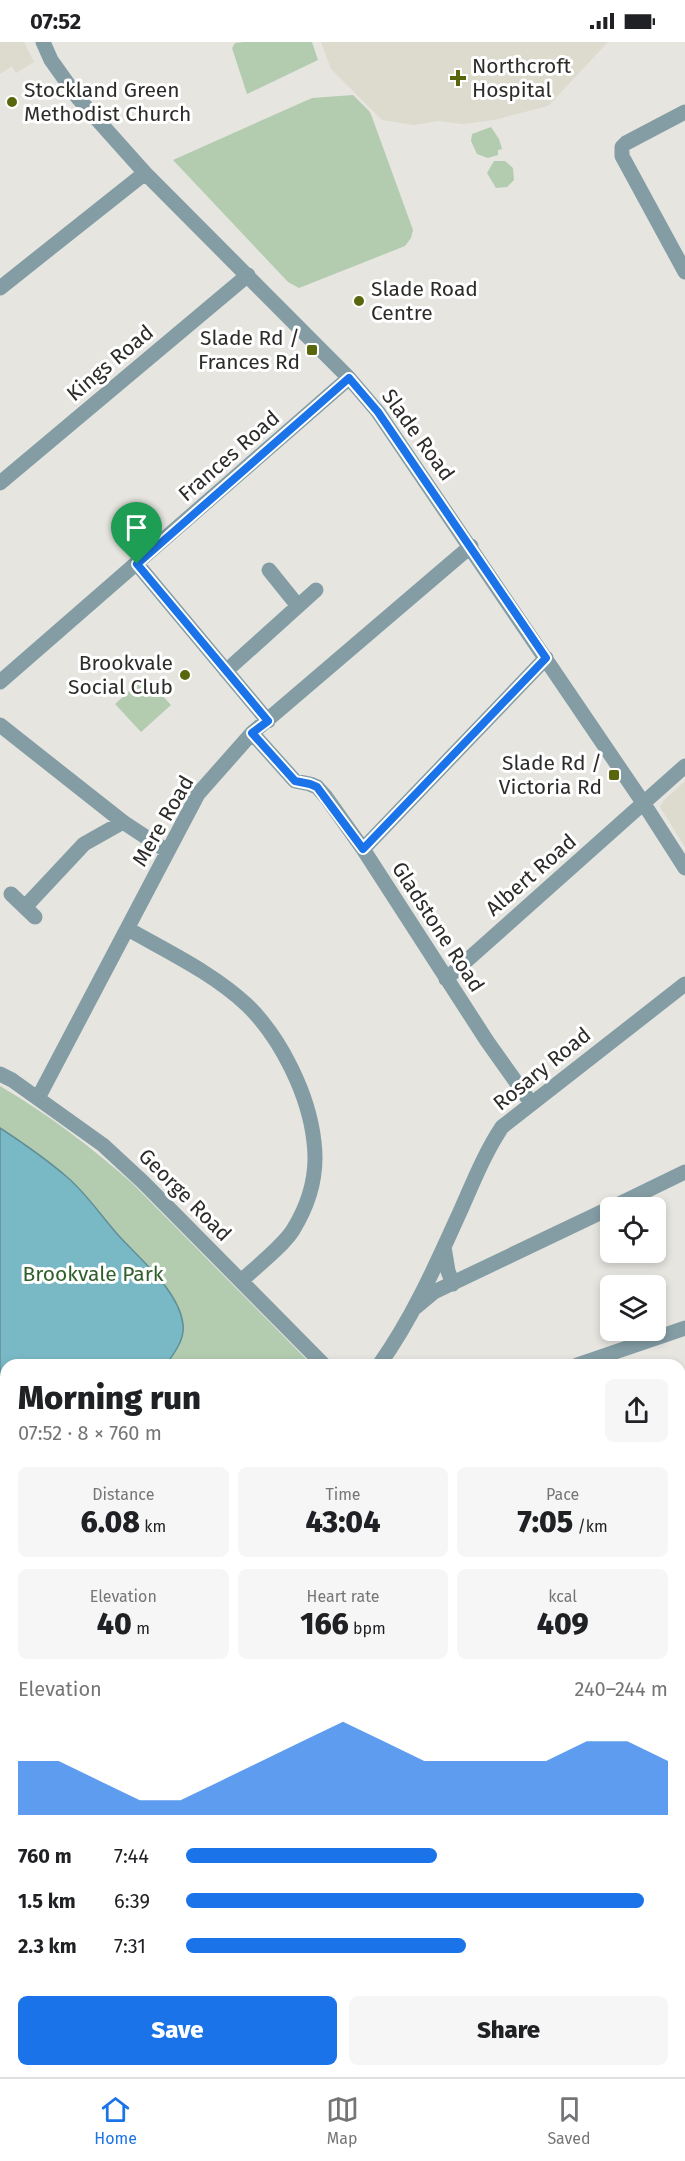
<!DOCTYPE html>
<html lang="en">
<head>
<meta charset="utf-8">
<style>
  :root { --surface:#fff; --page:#f6f6f6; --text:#202124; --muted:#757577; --line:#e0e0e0; --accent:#1a73e8 }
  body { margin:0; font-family:"Fira Sans",sans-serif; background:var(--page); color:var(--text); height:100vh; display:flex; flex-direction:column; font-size:22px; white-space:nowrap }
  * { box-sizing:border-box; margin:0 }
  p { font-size:20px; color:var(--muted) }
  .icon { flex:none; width:33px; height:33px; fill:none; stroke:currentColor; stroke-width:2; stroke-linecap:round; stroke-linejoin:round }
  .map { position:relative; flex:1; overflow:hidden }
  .sheet { position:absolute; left:0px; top:1317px; width:686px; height:718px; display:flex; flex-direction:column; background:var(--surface); border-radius:18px 18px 0 0; box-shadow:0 3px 9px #0003 }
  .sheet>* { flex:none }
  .fabs { position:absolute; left:600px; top:1155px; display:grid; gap:12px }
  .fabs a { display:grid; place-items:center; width:66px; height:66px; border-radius:9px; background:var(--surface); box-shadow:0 3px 9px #0003; font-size:30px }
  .pin { position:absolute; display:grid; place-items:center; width:51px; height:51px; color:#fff; margin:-62px -26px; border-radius:50% 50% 50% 0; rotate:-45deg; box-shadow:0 0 6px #0007 }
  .pin .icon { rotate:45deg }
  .round { display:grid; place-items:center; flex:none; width:63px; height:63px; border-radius:9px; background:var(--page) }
  .summary { display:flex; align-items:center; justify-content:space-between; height:102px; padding:0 18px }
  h1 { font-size:33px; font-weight:800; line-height:45px }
  .stats { display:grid; grid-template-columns:repeat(3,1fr); gap:9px; height:102px; padding:6px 18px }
  .stats div { display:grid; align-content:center; border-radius:9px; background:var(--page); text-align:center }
  .stats b { font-size:30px; font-weight:800 }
  .stats small { font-size:16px; font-weight:400 }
  .stats p { font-size:16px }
  .chart { height:168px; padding:12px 18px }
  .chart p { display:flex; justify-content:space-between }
  .chart svg { width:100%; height:108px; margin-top:6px; fill:var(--accent); opacity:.7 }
  .button { display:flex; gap:12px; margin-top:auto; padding:12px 18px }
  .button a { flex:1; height:69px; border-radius:9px; background:var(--accent); color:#fff; font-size:24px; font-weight:800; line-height:69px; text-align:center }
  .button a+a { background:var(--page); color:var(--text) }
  ul { padding:0 18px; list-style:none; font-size:20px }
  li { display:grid; grid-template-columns:96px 72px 1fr; align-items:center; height:45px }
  li i { height:15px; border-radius:8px; background:var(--accent) }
  .status { display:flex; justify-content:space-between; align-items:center; height:42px; padding:0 30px; background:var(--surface); direction:ltr }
  .status svg { height:16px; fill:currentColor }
  .menu { display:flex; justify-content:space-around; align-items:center; height:84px; border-top:2px solid var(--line); background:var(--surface); font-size:16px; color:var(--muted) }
  .menu a { display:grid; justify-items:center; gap:3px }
  .menu .on { color:var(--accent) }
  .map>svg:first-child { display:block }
  .built { fill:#dddace }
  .green { fill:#b3ccb0 }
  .water { fill:#79b9c5; stroke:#628f96; stroke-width:1.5 }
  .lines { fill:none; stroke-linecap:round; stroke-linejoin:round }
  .stream { stroke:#628f96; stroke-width:4 }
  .minor { stroke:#849da5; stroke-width:15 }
  .route-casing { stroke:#fff; stroke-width:12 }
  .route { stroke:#1a73e8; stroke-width:8 }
  .poi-dot { fill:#58660c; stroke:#fff; stroke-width:2 }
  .labels { text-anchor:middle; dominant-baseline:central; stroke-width:6; stroke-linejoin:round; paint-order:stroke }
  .poi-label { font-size:21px; fill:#2d2c2a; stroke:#fff; text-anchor:start }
  .street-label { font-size:21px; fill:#2d2c2a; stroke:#fff }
  .park-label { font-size:21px; fill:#2f5f2a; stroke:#fff }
</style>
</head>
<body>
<div class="status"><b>07:52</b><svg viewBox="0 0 49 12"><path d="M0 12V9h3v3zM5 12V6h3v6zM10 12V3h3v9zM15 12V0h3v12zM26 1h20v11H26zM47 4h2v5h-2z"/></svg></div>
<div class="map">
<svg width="685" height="2035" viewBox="0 0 685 2035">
  <rect width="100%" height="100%" fill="#e6e5df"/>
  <!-- built -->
  <path class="built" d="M0,0H24L34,20L16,31L12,24L0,32Z
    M321,0H608L548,64L494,78L463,82L438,79L414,83L382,78L331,27Z
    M685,739V805L660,765L664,758Z
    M682,1707H685V1818H680Z"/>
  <!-- green -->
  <path class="green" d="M244,0H312L318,18L247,52L232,6L235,1Z
    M353,53L370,70L372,75L413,188L411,196L405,204L299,246L288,240L173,118L312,56Z
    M491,85L499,97L502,107L498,108V113L488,116L477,112L471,99L472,92Z
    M494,119H505L513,126L514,138L507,145L496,146L487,131Z
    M145,635L171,663L141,690L115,662Z
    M0,1044C48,1072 91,1105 133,1142L312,1323H6V1528L0,1529Z
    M6,1591V2030H446V2035H0V1601Z"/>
  <!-- water -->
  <path class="water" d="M0,1086C23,1101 46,1117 67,1135C87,1152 101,1174 119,1194C140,1217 179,1249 183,1282C185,1298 174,1311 166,1323H6V1416L0,1407Z"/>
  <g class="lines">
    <!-- stream -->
    <path class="stream" d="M114,2035L115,2030"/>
    <!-- minor -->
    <path class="minor" d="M43,0L51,18L78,56L145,131L349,336L378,370L644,762L685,826
      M685,70L626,101L622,105V114L685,230
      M0,246L145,131
      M0,441L248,233
      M137,522L268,679
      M269,528L298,564
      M226,629L316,548
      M0,640L349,336
      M0,683L123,780L167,809
      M252,691L295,739L310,742L317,745L326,755L363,807L487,999L531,1061
      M363,807L546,616
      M11,852L35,875
      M25,865L84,802L123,780
      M128,887C168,910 213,931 247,963C281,996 309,1053 314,1100C318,1131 309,1162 293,1188C283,1204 256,1225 241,1239
      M446,937L685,724
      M0,1032L12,1038L103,1103L143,1140L324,1323
      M38,1056L198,752L252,691L471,504
      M611,1166L685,1130
      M444,1205L448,1229L453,1242
      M416,1265L434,1250L610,1166
      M379,1323C412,1277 436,1223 459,1172C472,1143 484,1112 502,1085L685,942
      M577,1323L685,1286
      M680,1482H685
      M0,1534L6,1532
      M0,1584L6,1573
      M680,1695H685
      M680,1887H685
      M521,2035V2030"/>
  </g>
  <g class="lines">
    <!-- route casing -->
    <g class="route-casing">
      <path id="route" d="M349,336L378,370L546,616L363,807L317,745L310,742L295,739L252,691L268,679L137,522Z"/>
    </g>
    <!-- route -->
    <use href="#route" class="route"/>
  </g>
  <!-- markers -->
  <g class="poi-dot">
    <path d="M455 27h6v6h6v6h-6v6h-6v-6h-6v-6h6z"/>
    <circle cx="12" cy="60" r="6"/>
    <circle cx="359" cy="259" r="6"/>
    <rect x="306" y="302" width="12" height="12" rx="3"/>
    <circle cx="185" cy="633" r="6"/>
    <rect x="608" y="727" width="12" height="12" rx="3"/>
  </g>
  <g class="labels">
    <!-- poi labels -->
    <g class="poi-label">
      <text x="472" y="24">Northcroft<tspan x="472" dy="24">Hospital</tspan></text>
      <text x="24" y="48">Stockland Green<tspan x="24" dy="24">Methodist Church</tspan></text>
      <text x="371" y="247">Slade Road<tspan x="371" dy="24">Centre</tspan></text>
      <text x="300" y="296" text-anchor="end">Slade Rd /<tspan x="300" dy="24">Frances Rd</tspan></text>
      <text x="173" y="621" text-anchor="end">Brookvale<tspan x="173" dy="24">Social Club</tspan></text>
      <text x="602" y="721" text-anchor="end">Slade Rd /<tspan x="602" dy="24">Victoria Rd</tspan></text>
    </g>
    <!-- street labels -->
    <g class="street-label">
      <text transform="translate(110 321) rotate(-40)">Kings Road</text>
      <text transform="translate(418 393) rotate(54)">Slade Road</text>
      <text transform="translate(229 414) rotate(-41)">Frances Road</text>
      <text transform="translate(163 779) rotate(-60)">Mere Road</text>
      <text transform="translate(531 833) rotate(-41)">Albert Road</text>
      <text transform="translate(438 885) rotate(57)">Gladstone Road</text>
      <text transform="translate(542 1027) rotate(-39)">Rosary Road</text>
      <text transform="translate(185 1153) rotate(45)">George Road</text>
    </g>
    <!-- park labels -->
    <g class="park-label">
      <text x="93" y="1232">Brookvale Park</text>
    </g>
  </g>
</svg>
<div class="fabs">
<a><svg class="icon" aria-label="locate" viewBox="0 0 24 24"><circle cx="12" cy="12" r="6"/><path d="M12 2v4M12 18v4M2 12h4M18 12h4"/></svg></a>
<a><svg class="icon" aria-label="layers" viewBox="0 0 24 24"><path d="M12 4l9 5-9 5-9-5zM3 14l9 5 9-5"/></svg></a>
</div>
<div class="pin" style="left:137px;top:522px;background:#1e9e55"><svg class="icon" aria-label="arrive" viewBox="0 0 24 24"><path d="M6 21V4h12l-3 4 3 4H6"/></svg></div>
<section class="sheet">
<div class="summary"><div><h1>Morning run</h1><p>07:52 · 8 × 760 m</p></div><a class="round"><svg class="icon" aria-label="share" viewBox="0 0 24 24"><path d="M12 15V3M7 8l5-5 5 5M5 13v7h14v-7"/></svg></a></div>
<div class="stats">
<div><p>Distance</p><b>6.08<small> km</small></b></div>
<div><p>Time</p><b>43:04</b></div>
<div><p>Pace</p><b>7:05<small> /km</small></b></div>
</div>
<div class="stats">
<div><p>Elevation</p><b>40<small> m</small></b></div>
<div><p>Heart rate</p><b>166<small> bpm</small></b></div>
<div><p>kcal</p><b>409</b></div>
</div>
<div class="chart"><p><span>Elevation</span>240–244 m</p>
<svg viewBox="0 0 160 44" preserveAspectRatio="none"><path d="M0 44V22L10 22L20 30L30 38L40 38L50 30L60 22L70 14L80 6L90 14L100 22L110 22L120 22L130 22L140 14L150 14L160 22V44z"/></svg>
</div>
<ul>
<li><b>760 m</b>7:44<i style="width:52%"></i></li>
<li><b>1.5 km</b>6:39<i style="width:95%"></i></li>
<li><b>2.3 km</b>7:31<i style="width:58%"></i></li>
</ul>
<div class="button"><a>Save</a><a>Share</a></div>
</section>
</div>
<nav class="menu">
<a class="on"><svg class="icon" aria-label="home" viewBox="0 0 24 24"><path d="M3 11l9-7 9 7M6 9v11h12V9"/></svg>Home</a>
<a><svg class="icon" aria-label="map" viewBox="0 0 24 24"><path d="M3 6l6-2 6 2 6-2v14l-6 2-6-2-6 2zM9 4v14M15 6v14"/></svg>Map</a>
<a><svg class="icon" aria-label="saved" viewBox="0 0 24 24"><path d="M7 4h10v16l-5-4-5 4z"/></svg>Saved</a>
</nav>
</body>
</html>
